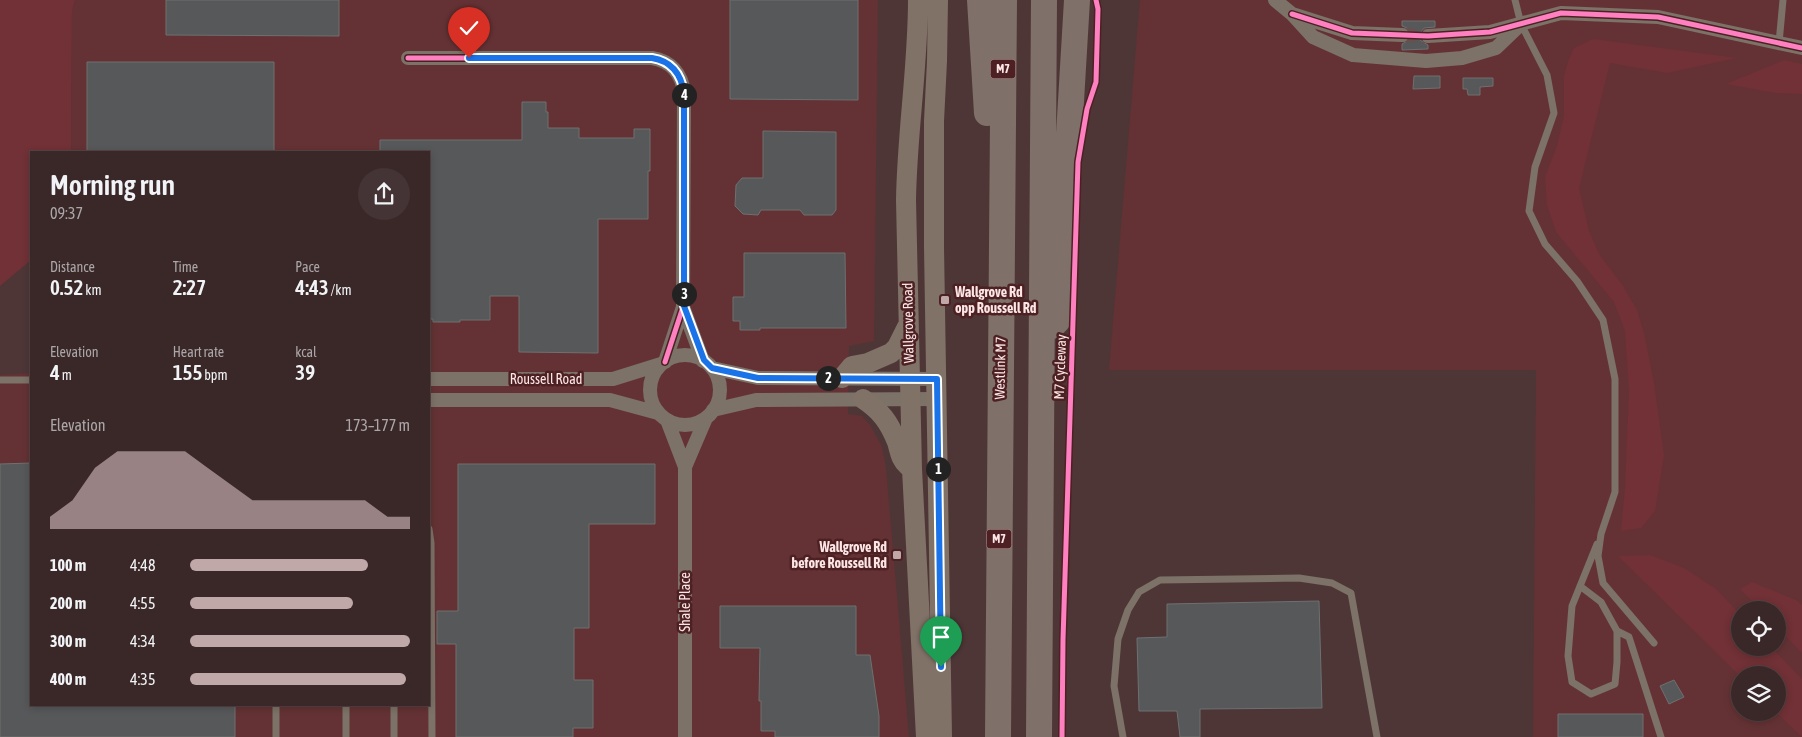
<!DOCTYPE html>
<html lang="en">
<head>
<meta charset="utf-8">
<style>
  :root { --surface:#3a2829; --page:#453435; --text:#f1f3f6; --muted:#aba6a8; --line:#544446; --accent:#c0a8a9 }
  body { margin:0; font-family:"Asap Condensed",sans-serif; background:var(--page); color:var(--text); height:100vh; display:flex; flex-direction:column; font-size:19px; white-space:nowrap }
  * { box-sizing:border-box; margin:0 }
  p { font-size:16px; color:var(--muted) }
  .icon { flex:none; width:28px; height:28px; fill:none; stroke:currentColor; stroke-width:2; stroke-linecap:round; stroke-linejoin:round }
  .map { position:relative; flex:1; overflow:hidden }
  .panel { position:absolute; left:30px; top:151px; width:400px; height:555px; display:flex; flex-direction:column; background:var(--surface); border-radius:0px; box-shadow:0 2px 8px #0003,0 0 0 1px var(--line) }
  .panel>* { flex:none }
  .tools { position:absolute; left:1731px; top:601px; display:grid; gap:10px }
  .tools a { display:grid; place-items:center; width:55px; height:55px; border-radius:50%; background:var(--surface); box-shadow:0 2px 8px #0003,0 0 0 1px var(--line); font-size:25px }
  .pin { position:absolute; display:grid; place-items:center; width:42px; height:42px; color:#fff; margin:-51px -21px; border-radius:50% 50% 50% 0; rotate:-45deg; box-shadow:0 0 5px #0007 }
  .pin .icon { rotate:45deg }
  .km { position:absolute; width:25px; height:25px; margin:-12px; border-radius:50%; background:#222; color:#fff; font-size:14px; line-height:25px; text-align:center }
  .round { display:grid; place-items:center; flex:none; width:52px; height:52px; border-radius:26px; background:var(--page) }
  .headline { display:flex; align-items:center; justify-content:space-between; height:85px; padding:0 20px }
  h1 { font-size:28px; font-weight:600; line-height:38px }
  .figures { display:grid; grid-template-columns:repeat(3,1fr); gap:8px; height:85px; padding:5px 20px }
  .figures div { display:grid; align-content:center }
  .figures b { font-size:21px; font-weight:600 }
  .figures small { font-size:14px; font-weight:400 }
  .figures p { font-size:14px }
  .chart { height:140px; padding:10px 20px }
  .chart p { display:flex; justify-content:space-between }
  .chart svg { width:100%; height:90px; margin-top:5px; fill:var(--accent); opacity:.7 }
  ul { padding:0 20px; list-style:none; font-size:16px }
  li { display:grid; grid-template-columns:80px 60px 1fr; align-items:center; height:38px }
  li i { height:12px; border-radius:6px; background:var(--accent) }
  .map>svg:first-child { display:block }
  .built { fill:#643234; fill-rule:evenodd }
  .green { fill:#713136 }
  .building { fill:#565859; stroke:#6e7071 }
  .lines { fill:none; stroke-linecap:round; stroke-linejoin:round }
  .street-tunnel { stroke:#685051; stroke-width:14; stroke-dasharray:14 7; stroke-linecap:butt }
  .lane { stroke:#7c7267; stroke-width:7 }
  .street { stroke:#7c7267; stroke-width:14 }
  .secondary { stroke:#807267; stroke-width:20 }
  .highway { stroke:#7f7069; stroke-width:26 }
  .cycleway-casing { stroke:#4d2123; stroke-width:8 }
  .cycleway { stroke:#ff80c0; stroke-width:5 }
  .route-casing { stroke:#fff; stroke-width:10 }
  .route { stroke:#1a73e8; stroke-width:6 }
  .poi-dot { fill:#c0a8a9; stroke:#4d2123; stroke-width:2 }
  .labels { text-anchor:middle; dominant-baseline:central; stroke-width:5; stroke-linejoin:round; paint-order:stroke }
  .shield { fill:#4d2123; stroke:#c9abac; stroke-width:1 }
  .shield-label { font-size:12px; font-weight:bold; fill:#fee6e6 }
  .poi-label { font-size:14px; font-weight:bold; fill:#fee6e6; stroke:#4d2123; text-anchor:start }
  .street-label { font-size:14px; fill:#fee6e6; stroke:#4d2123 }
</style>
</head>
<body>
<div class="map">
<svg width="1802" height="737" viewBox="0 0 1802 737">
  <rect width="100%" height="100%" fill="#4e3637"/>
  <!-- built -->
  <path class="built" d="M75,0H878L874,341L849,346L848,414L862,416L870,425L882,447L886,468L909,737H0V375L31,373V705H429V152H71L72,10Z
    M1140,0H1802V737H1533L1536,370H1109ZM1740,610H1778V648H1740ZM1740,675H1778V712H1740Z"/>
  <!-- green -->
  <path class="green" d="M0,0H75L72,10L71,152H31V260L0,286Z
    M1593,39L1737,58L1667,73L1610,63L1579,188L1589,231L1599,254L1623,286L1637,310L1644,333L1654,383L1664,455L1655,511L1641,528L1621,531L1625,487L1629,392L1625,331L1614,302L1556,232L1547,205L1545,177L1557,146L1564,116V76L1568,61L1574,48Z
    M1784,60L1802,64V94L1775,93L1726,84Z
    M1650,555L1684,568L1716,589L1740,614V648H1772L1802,679V737L1777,713L1778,675H1740V676L1618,556Z
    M1752,582L1796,600L1802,605V653L1778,628V610H1761L1740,589Z"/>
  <!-- building -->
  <path class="building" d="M166,0H339V36L166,35Z
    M730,0H858V100L730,99Z
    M1402,21H1435V27L1424,28L1420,33V40L1428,45V49L1402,50V44L1409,40L1411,35L1407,28L1402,26Z
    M87,62H274V152H87Z
    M1414,76H1440V88L1413,89Z
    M1463,78H1493V86L1480,87V95H1468L1467,89H1463Z
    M522,102H546V112H548V128H579V138H634V129H650V171H648V219H598V353L519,352V296H490V320H460V322H433V319H429V152H380V140H522Z
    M763,131L836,132V210L832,215H804L800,210H761L758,215L743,214L735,206L736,185L742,178H763Z
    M744,253H845L846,328H760V330H740V321H733V297H744Z
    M31,463V705H235V737H0V464Z
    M458,464H655V524H589V628H574V680H593V728H573V737H456V644H437V611H458Z
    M1319,601L1322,708L1200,709V737H1180L1177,711H1139L1137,638L1167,637V604Z
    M720,606H856V655H870L879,716V737H775V731H761V701H759L760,648H720Z
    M1674,680L1684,697L1669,704L1660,686Z
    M1558,714H1643V737H1558Z"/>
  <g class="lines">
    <!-- street-tunnel -->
    <path class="street-tunnel" d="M1402,35L1428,36"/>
    <!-- lane -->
    <path class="lane" d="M1515,0L1521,24L1547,75L1554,113L1535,167L1529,211L1545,244L1577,281L1603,320L1615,379V492L1601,534L1598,556L1603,583L1654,643
      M1779,43L1783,0
      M0,380H31
      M429,529L431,543L432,737
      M1580,586L1601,602L1617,631V662L1615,684L1591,694L1572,682L1568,656L1572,606L1597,544
      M1617,631L1629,637L1661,737
      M346,705V737
      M394,705V737
      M276,737V705
      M1123,737L1114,686L1118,639L1128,610L1139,592L1160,580L1299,578L1332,583L1351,593L1377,737"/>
    <!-- street -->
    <path class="street" d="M1275,0L1292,14L1313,37L1353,55L1426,61L1462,58L1496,48L1519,26
      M1292,14L1352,33L1402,35
      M1428,36L1490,32L1561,13L1658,17L1802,48
      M408,58H652C671,61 682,74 684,93L683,307L665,362
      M683,307L703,361
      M650 390a35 35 0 1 1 70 0a35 35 0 1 1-70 0Z
      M712,368L758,378L937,379
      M429,379H613L661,364
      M429,400H610L658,413
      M713,410L756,400L937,399
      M667,420L685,467V737
      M685,467L706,418"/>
    <!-- secondary -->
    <path class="secondary" d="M918,0C918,67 907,133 906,200L912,469L926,737
      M938,0L937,61L934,121V247L942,737
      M842,378L852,366L868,363L891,353L897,347L907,327
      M863,399C881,411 889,422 897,442C900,452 900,459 908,466"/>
    <!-- highway -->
    <path class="highway" d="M980,0L987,113
      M1052,326L1058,320L1077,0
      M998,737L1004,0
      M1039,737L1044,0"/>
    <!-- cycleway casing -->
    <g class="cycleway-casing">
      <path id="cycleway" d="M1292,14L1352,33L1428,36L1490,32L1561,13L1658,17L1802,48
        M408,58H652C671,61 682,74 684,93L683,307L665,362
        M1062,737L1063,640L1078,162L1087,109L1096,82L1098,9L1096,0"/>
    </g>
    <!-- cycleway -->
    <use href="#cycleway" class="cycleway"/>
  </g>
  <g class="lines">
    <!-- route casing -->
    <g class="route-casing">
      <path id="route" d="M469,58H652C671,61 681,73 684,93V306L704,360L712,368L758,378L937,379L941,667"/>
    </g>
    <!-- route -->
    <use href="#route" class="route"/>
  </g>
  <!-- markers -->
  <g class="poi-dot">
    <rect x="940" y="295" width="10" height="10" rx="2.5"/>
    <rect x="892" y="550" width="10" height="10" rx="2.5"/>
  </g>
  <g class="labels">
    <!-- shield labels -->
    <g class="shield">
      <rect x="990.5" y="59.5" width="25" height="19" rx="4"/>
      <rect x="986.5" y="529.5" width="25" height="19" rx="4"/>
    </g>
    <g class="shield-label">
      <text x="1003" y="69">M7</text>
      <text x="999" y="539">M7</text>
    </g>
    <!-- poi labels -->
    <g class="poi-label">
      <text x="955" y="292">Wallgrove Rd<tspan x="955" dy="16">opp Roussell Rd</tspan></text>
      <text x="887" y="547" text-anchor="end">Wallgrove Rd<tspan x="887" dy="16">before Roussell Rd</tspan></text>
    </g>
    <!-- street labels -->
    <g class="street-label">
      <text transform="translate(908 323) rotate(-91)">Wallgrove Road</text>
      <text transform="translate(1060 367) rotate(-88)">M7 Cycleway</text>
      <text transform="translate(1000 368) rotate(-89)">Westlink M7</text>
      <text x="546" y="379">Roussell Road</text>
      <text transform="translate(685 602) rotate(-90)">Shale Place</text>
    </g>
  </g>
</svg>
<div class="tools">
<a><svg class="icon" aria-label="locate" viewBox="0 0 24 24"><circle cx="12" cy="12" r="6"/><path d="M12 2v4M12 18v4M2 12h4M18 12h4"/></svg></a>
<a><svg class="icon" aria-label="layers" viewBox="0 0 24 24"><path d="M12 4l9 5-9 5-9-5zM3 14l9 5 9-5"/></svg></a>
</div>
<div class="pin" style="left:941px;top:667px;background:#1e9e55"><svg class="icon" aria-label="arrive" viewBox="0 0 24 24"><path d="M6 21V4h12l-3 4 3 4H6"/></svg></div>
<div class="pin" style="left:469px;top:58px;background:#d93025"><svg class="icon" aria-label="check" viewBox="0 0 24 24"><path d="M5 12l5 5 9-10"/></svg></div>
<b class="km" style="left:938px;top:469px">1</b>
<b class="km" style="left:828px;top:378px">2</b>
<b class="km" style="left:684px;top:294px">3</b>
<b class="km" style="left:684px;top:95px">4</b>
<section class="panel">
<div class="headline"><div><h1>Morning run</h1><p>09:37</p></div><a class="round"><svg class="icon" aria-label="share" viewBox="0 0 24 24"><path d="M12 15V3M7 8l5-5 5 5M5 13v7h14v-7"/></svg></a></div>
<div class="figures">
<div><p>Distance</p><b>0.52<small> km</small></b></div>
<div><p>Time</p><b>2:27</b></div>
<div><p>Pace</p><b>4:43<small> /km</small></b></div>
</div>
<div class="figures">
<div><p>Elevation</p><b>4<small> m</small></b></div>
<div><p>Heart rate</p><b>155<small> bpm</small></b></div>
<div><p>kcal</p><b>39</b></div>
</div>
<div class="chart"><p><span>Elevation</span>173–177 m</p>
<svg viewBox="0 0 160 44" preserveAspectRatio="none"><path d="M0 44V38L10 30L20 14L30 6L40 6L50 6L60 6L70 14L80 22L90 30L100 30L110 30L120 30L130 30L140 30L150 38L160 38V44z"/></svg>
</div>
<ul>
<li><b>100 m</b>4:48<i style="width:81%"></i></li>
<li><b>200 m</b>4:55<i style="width:74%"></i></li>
<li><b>300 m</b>4:34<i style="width:100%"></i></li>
<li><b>400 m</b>4:35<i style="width:98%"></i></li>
</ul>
</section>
</div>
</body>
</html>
